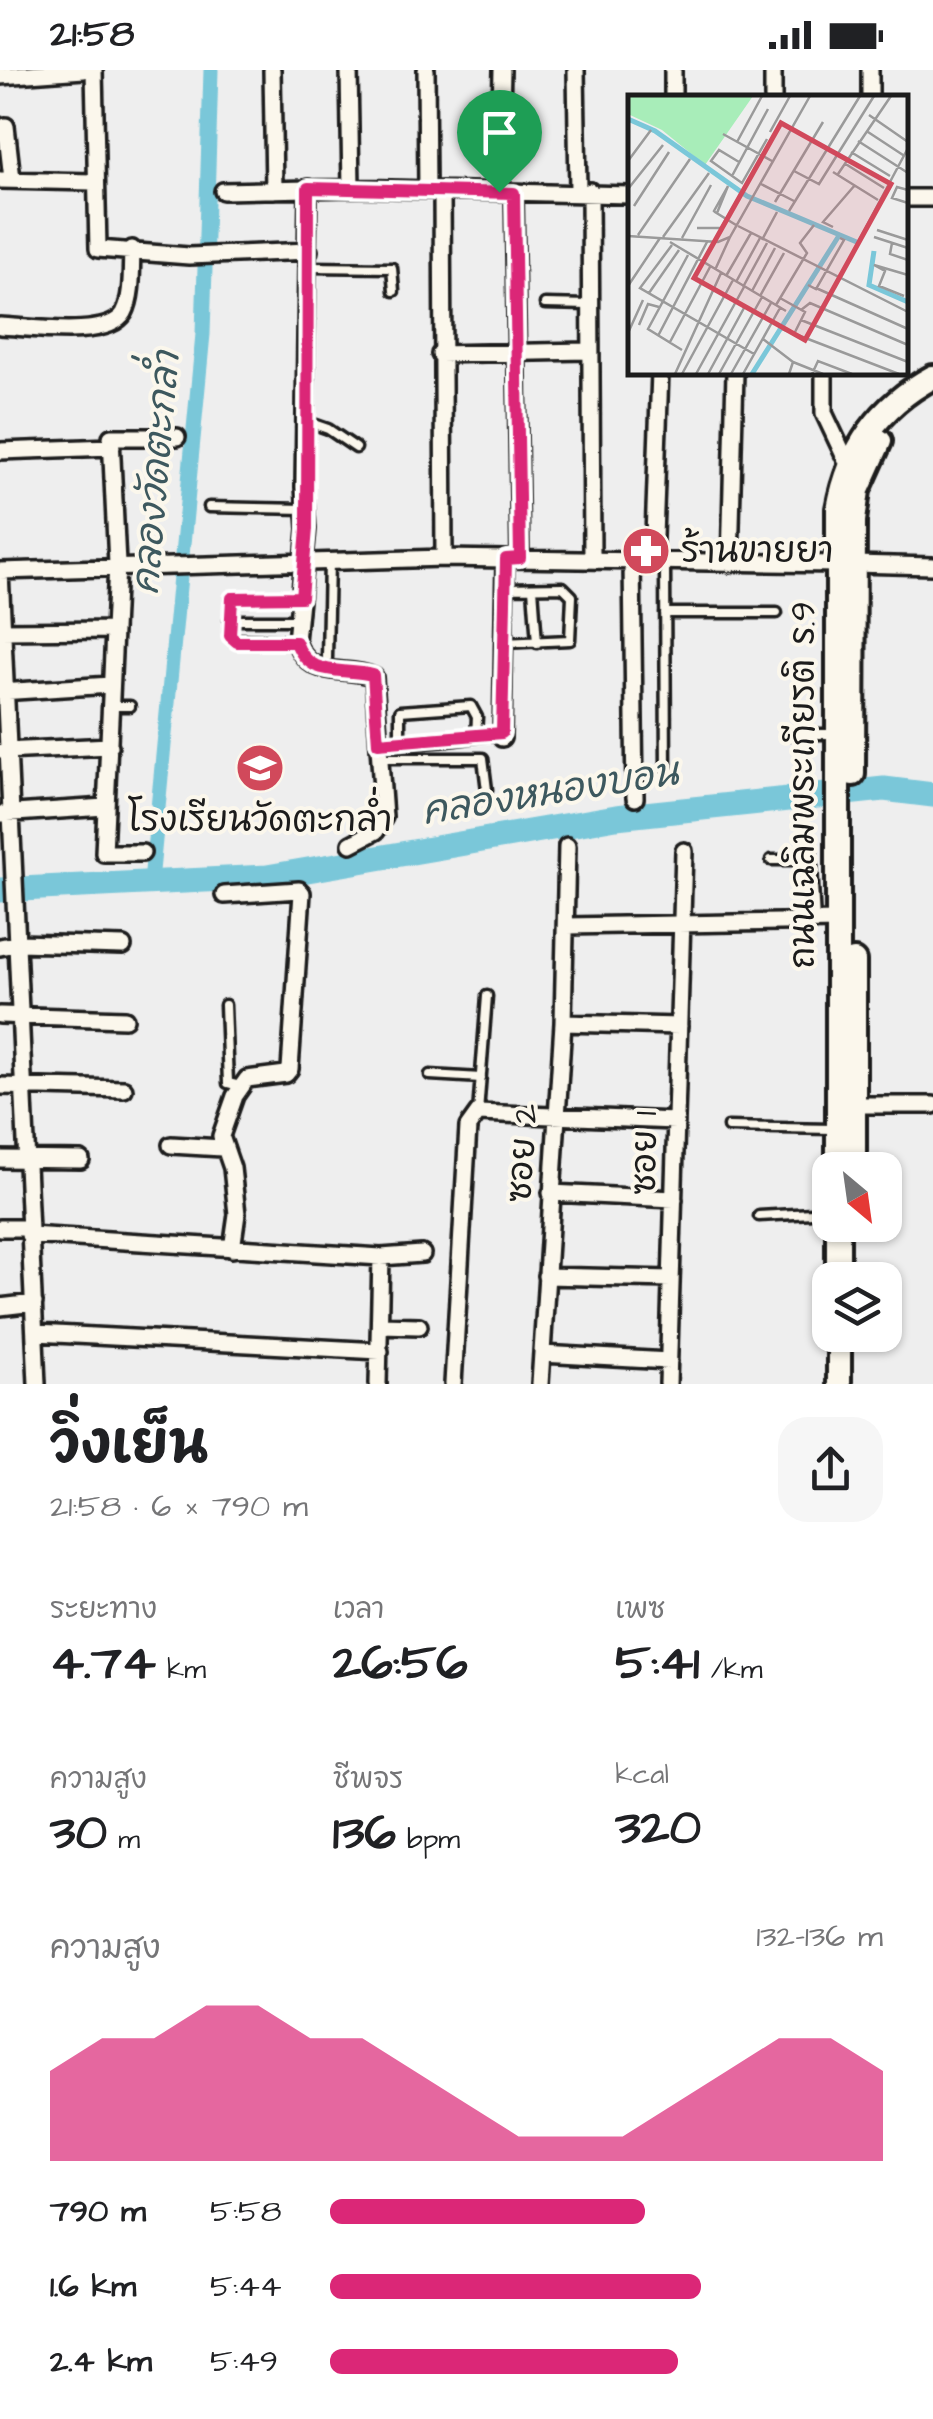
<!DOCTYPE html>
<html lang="th">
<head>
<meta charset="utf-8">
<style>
  :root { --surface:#fff; --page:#f6f6f6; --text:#202124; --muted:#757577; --accent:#db2777 }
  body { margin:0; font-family:"Architects Daughter","Playpen Sans Thai",sans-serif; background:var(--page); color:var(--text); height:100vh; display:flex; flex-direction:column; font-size:38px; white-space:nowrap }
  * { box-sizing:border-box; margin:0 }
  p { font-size:32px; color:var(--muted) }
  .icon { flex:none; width:55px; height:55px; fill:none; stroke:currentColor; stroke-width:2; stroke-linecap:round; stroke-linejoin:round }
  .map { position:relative; height:1314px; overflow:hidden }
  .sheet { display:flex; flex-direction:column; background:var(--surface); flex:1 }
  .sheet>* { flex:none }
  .needle { width:65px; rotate:151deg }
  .fabs { position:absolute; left:812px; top:1082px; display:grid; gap:20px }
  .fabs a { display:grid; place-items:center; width:90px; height:90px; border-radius:20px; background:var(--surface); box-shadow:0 2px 8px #0004; font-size:50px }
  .pin { position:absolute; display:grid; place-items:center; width:85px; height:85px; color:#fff; margin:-102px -42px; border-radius:50% 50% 50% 0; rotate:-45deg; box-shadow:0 0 10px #0007 }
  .pin .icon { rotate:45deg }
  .round { display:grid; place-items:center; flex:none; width:105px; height:105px; border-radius:30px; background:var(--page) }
  .overview { display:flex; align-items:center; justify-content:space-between; height:170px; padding:0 50px }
  h1 { font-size:55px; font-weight:700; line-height:75px }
  .metrics { display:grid; grid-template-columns:repeat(3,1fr); gap:15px; height:170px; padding:10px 50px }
  .metrics div { display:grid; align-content:center }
  .metrics b { font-size:50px; font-weight:700 }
  .metrics small { font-size:28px; font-weight:400 }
  .metrics p { font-size:28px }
  .chart { height:280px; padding:20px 50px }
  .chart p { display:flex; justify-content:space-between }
  .chart svg { width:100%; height:180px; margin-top:10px; fill:var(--accent); opacity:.7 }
  ul { padding:0 50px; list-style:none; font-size:32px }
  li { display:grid; grid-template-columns:160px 120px 1fr; align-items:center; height:75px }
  li i { height:25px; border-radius:12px; background:var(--accent) }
  .status { display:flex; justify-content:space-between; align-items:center; height:70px; padding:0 50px; background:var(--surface); direction:ltr }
  .status svg { height:28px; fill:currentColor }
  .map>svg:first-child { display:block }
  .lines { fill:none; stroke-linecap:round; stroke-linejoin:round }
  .canal { stroke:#7ac7d9; stroke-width:15 }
  .river { stroke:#7ac7d9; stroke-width:25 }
  .lane-casing { stroke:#1c1c1c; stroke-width:15 }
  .street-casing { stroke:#1c1c1c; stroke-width:22 }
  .secondary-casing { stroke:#1c1c1c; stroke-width:30 }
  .lane { stroke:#fbf7ec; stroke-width:8 }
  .street { stroke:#fbf7ec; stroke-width:15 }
  .secondary { stroke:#fbf7ec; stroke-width:22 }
  .route-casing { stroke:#fff; stroke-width:20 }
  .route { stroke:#db2777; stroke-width:12 }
  .labels { text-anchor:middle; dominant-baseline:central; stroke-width:8; stroke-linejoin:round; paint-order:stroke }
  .poi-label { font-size:35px; fill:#1c1c1c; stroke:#fbf7ec; text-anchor:start }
  .street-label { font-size:35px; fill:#1c1c1c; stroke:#fbf7ec }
  .water-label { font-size:38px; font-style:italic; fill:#3d585e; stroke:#fbf7ec }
  .inset-river { fill:none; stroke:#7ac7d9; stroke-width:5 }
  .inset-road { fill:none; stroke:#9a9a9a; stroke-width:2.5 }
  .view { fill:#d1495b; fill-opacity:0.15; stroke:#d1495b; stroke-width:5 }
  .inset-edge { fill:none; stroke:#1c1c1c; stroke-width:5 }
</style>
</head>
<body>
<div class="status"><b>21:58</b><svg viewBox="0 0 49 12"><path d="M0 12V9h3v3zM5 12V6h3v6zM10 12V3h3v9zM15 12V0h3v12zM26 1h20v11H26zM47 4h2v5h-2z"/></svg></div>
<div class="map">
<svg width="933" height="1314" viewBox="0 0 933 1314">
  <rect width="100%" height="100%" fill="#eee"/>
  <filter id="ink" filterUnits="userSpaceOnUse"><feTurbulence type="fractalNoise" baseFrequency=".01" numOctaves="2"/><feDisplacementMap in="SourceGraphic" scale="20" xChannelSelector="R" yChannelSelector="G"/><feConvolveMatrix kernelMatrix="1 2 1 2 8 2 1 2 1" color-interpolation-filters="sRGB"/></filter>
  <g filter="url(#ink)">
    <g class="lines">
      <!-- canal -->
      <path class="canal" d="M151,812L203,264L211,0"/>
      <!-- river -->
      <path class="river" d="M0,820L267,807L616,747L884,719L933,725"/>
      <!-- lane casing -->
      <g class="lane-casing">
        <path id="lane" d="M309,197L392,198L394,221
          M545,234L589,235
          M305,351L328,359L356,378
          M209,437L306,439
          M665,494L666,707
          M533,518L537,573
          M665,543H777
          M229,550H299
          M296,571L233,569L229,562L232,528L299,527
          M503,573L570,570L572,526L563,517L503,518
          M327,588L329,490
          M110,636H130
          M787,664H833
          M476,667L477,647L471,636L400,641V673C433,675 469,668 503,663
          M378,688H483L487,720
          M811,777L815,852
          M771,790H812
          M225,935L228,1013L240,1016
          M430,1005L481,1008
          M478,1043L487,926
          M728,1057L833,1059
          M759,1146L830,1142"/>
      </g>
      <!-- street casing -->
      <g class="street-casing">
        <path id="street" d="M94,0L98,179L189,186L309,181
          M272,0L274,120
          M349,0L351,118
          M426,0L427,120
          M576,0L578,121
          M673,0V28
          M773,0V28
          M870,0V28
          M0,6L84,0
          M6,56L12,109
          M0,110L94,112
          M308,118L304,417L307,459L296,571C310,612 344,594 374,607L384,747L376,761L351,774
          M442,120L444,488
          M223,121L351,118L630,125
          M590,121L592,489
          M499,122L502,0
          M514,123L520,488
          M906,128H933
          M0,256C29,257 108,270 124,243C133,227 131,198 132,179
          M440,284L588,281
          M824,302V343L849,396
          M0,381L112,377
          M632,492L635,728
          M653,494L660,302
          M730,494L735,302
          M853,494L933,496
          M0,501L444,488L837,494
          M0,501L37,1314
          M0,561L114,560
          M0,622L111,615
          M502,668L505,489
          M4,681L110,676
          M0,744L105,737
          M142,783H104L117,494L111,367H177
          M224,825L299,820L302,823L290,999L286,1004L247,1009L235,1026L221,1066L232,1098L237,1144L232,1179
          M567,856L839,851
          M0,877L19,873L123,876
          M0,945L125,949
          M563,953L679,956
          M0,1016L124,1019
          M854,1035H933
          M171,1075L222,1078
          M0,1089L81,1090
          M551,1123L674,1129
          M0,1158H29
          M29,1165L381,1187L422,1184
          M546,1206L671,1209
          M0,1237L34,1233
          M380,1255L419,1256
          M36,1263L380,1281
          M542,1284L669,1291
          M378,1314L381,1187
          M453,1314L468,1057L478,1043L675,1051
          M540,1314L563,953L567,776
          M668,1314L684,781"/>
      </g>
      <!-- secondary casing -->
      <g class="secondary-casing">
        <path id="secondary" d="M853,704L854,451L858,420L880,371
          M838,1100V439C849,379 879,336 933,307
          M854,1100V891
          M838,1155V1210
          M839,1265V1314"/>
      </g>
      <!-- lane -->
      <use href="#lane" class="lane"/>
      <!-- street -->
      <use href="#street" class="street"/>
      <!-- secondary -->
      <use href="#secondary" class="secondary"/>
    </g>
  </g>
  <g class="lines" filter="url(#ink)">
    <!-- route casing -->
    <g class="route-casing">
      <path id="route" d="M308,118L514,123L520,488L506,489L502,663L378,673L373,605C341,597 309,609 296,572H237L230,566L232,528L301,527L307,459Z"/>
    </g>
    <!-- route -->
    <use href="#route" class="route"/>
  </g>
  <!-- icons -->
  <defs>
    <g id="pharmacy-disc" transform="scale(2.5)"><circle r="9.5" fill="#d1495b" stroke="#fbf7ec"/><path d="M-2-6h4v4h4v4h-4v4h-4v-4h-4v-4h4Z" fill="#fff"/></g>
    <g id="school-disc" transform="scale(2.5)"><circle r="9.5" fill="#d1495b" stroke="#fbf7ec"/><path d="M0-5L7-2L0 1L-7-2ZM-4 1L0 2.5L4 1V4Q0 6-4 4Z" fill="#fff"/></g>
  </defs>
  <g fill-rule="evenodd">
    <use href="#pharmacy-disc" x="646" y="481"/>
    <use href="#school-disc" x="260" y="698"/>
  </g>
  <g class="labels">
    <!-- poi labels -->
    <g class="poi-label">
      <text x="681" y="481">ร้านขายยา</text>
      <text x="260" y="750" text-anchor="middle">โรงเรียนวัดตะกล่ำ</text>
    </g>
    <!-- street labels -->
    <g class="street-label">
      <text transform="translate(803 715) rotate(-90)">ถนนเฉลิมพระเกียรติ ร.9</text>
      <text transform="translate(523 1083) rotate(-86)">ซอย 2</text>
      <text transform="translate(645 1083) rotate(-89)">ซอย 1</text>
    </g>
    <!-- water labels -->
    <g class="water-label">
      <text transform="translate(157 403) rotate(-85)">คลองวัดตะกล่ำ</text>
      <text transform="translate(550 723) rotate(-9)">คลองหนองบอน</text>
    </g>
  </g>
  <!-- overview -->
  <g transform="translate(628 25)">
    <rect width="280" height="280" fill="#eee"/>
    <path d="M0,1H125L77,70L34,35L0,19Z" fill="#a8edb9"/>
    <path class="inset-river" d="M0,24L27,36L119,101L231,148M246,156L241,190L280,207M124,279L212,139"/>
    <path class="inset-road" d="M241,20L280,47M142,37L162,1M240,37L275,60M95,39L144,66M230,46L280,78M109,47L134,1M223,57L262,81M0,66L23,35M111,67L91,55L83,66L114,88L139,44M216,68L256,93M166,76L191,89L246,1M205,77L250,105M210,79L263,1M104,81L140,14M133,89L166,106M0,94L35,50M280,95L269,92L264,103L280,108M147,107L195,27M6,111L41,57M161,116L232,1M89,118L100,91L86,116L87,117L108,130M110,131L280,217M205,132L195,127L227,90M69,133H93L112,100M249,135L280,145M10,140L62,64M0,141L90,147L102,142L182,1M35,142L81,78M246,142L280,153M54,143L83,90M134,145L149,117M42,147L158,216M264,148L262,159L280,165M44,150L12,193L126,259M87,175L102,142M98,181L123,138M210,185L280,53M108,187L132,143M180,190L188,194L216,145L212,143M0,191L32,143M115,192L139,148M188,193L280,234M124,196L147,153M21,198L51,155M132,201L156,158M276,201L251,191L257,176L246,170L280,180M152,203L177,217L166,239M148,210L179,158L172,148L186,130M173,215L182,208L280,250M173,225L280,267M11,230L20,209L31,212M154,234L271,279M0,238L15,205M30,241L79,147M135,244L165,267M42,247L82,172M54,255L20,234L60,160M47,279L93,178M54,279L105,185M68,279L116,192M80,279L116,213M91,279L134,202M103,279L143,208M115,279L152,213M161,279L165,267L195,279M184,279L190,266L224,279"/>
    <path class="view" d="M153,28L263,89L177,245L66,183Z"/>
    <rect width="280" height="280" class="inset-edge"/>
  </g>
</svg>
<div class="fabs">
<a><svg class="needle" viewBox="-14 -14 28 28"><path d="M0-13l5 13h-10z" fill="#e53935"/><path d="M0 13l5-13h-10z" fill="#757577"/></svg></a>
<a><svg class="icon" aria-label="layers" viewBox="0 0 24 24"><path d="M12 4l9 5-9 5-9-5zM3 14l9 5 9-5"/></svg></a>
</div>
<div class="pin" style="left:499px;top:122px;background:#1e9e55"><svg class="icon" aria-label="arrive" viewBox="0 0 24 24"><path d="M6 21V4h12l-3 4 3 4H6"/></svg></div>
</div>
<section class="sheet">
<div class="overview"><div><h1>วิ่งเย็น</h1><p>21:58 · 6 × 790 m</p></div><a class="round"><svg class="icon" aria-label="share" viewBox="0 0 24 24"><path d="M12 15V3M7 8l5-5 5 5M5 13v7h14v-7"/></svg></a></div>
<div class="metrics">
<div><p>ระยะทาง</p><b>4.74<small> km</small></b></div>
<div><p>เวลา</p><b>26:56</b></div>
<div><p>เพซ</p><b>5:41<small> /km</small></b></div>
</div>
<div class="metrics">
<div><p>ความสูง</p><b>30<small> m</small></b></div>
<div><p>ชีพจร</p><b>136<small> bpm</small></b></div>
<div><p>kcal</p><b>320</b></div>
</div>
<div class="chart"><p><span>ความสูง</span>132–136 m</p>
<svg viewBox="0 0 160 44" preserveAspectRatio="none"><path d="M0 44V22L10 14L20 14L30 6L40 6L50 14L60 14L70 22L80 30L90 38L100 38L110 38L120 30L130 22L140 14L150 14L160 22V44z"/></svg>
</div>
<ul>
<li><b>790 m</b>5:58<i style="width:57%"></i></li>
<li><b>1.6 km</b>5:44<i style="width:67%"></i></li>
<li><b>2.4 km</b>5:49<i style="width:63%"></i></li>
</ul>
</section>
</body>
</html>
